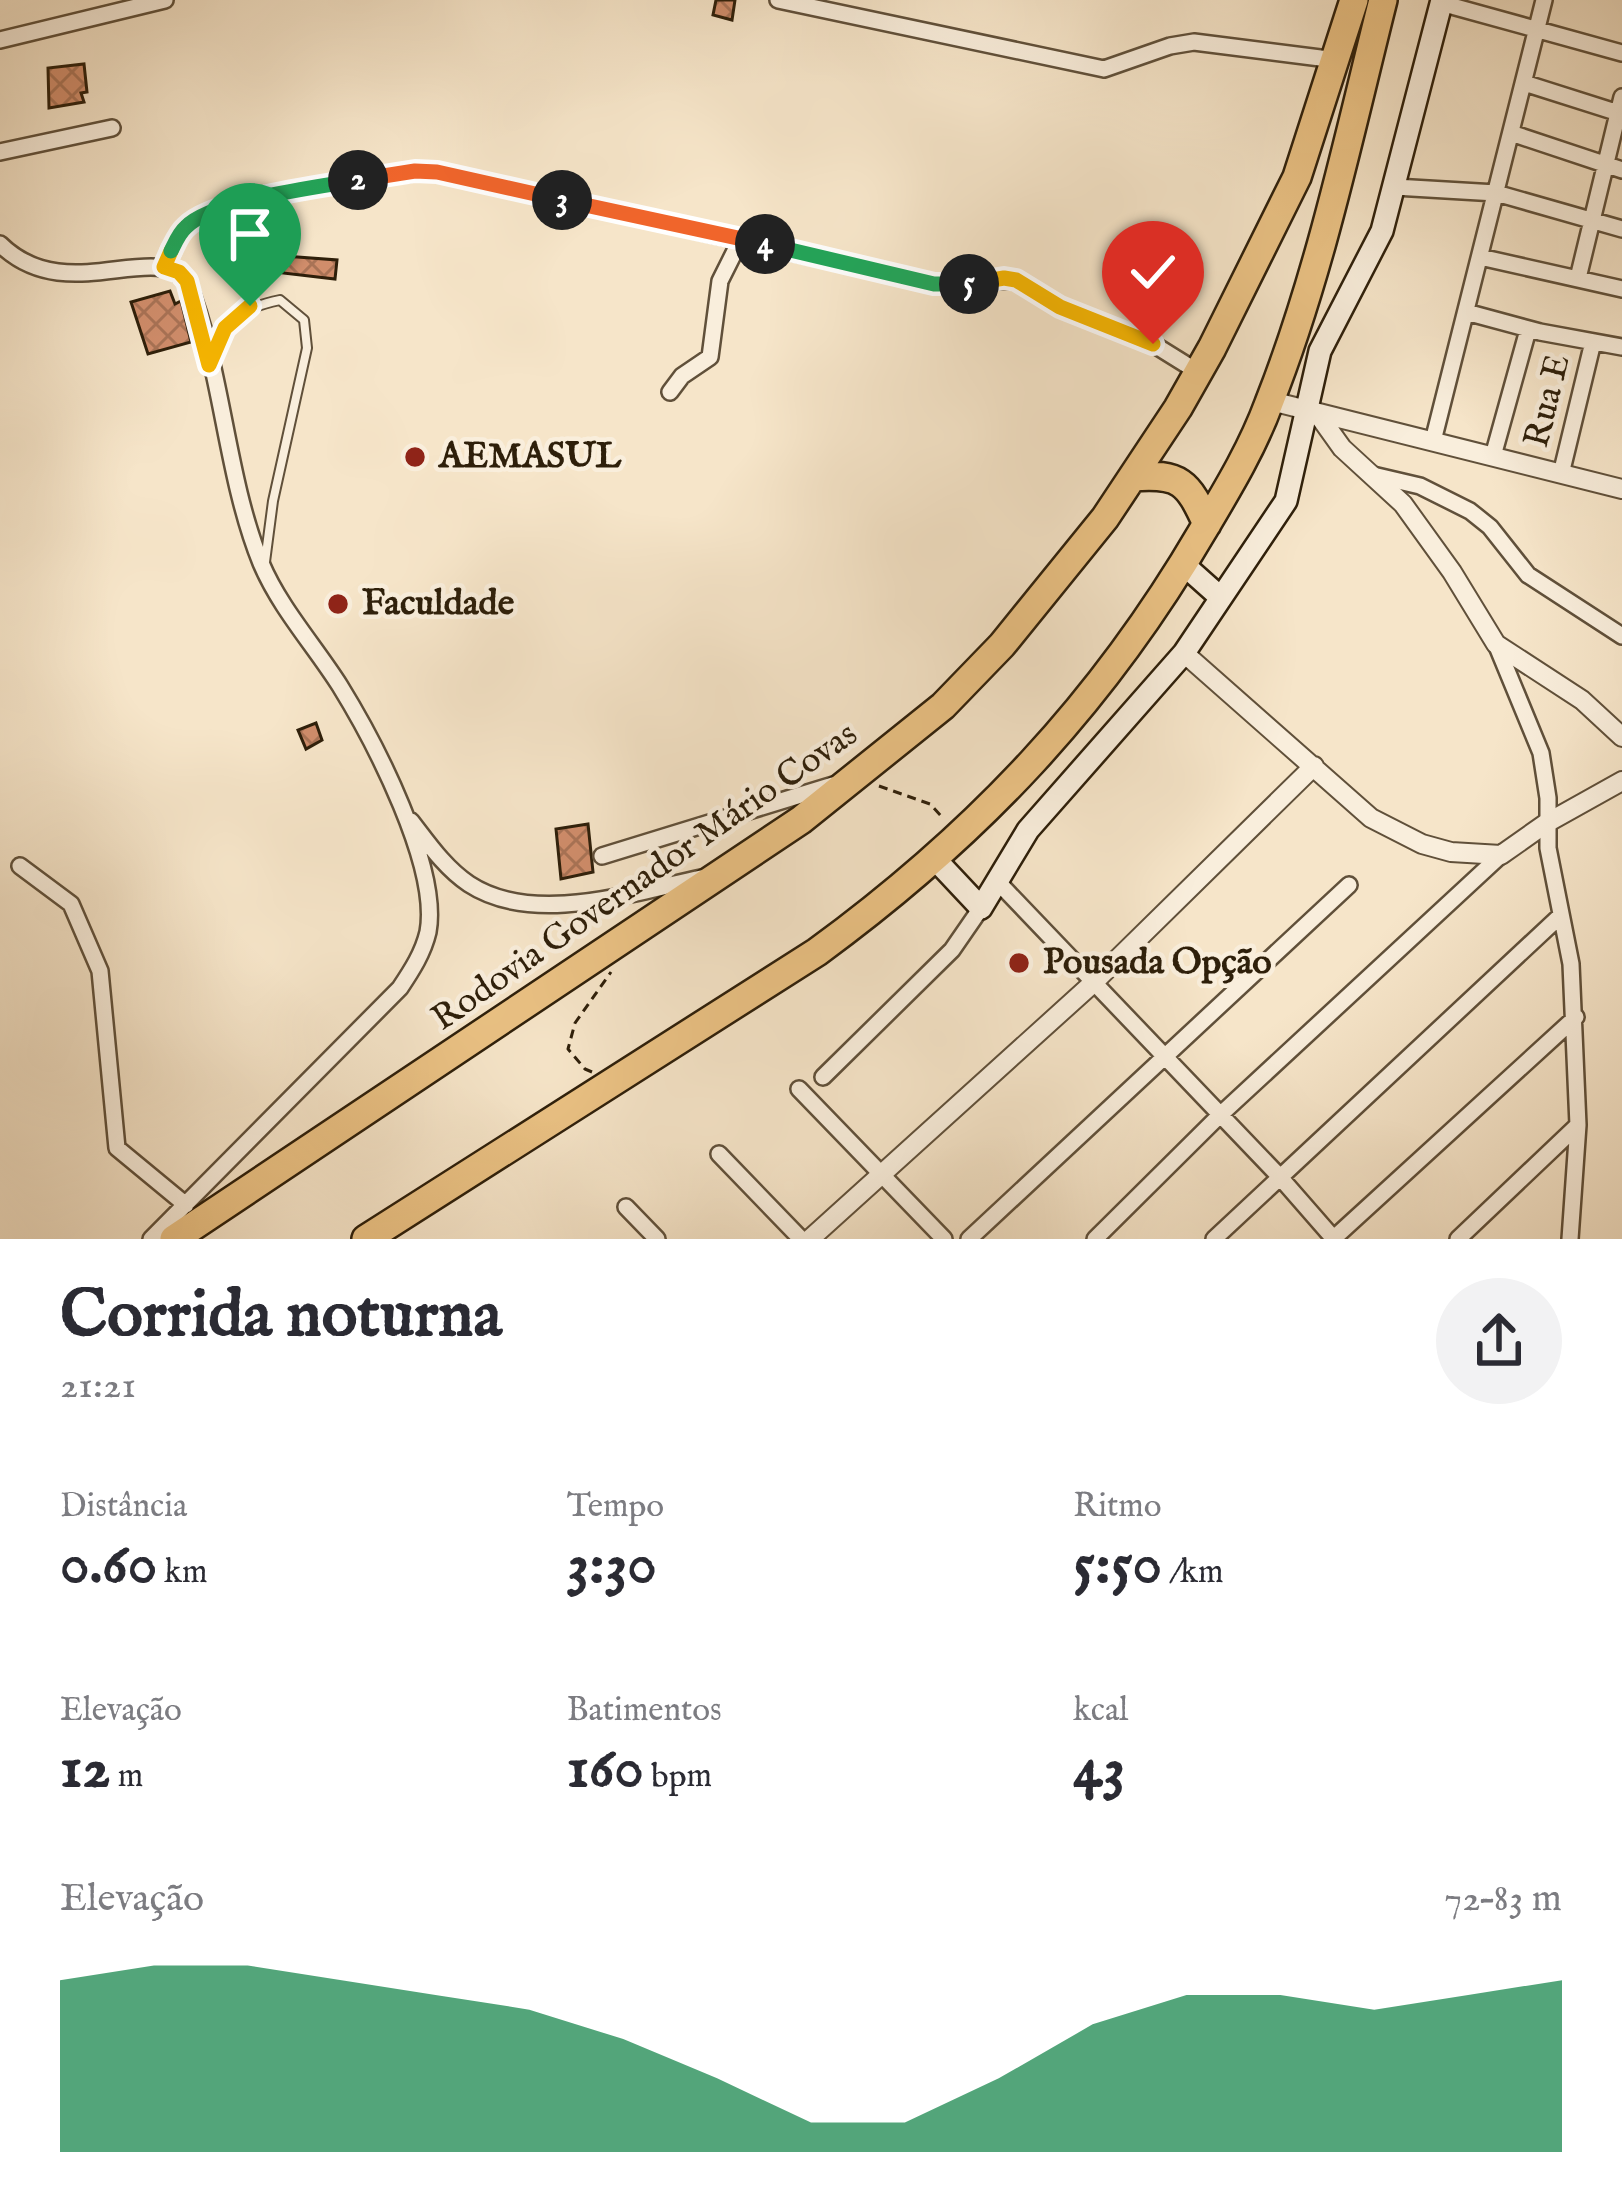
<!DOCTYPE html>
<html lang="pt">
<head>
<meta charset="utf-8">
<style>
  :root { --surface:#fff; --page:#f2f2f3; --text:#2b2b33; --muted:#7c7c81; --accent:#0b8043 }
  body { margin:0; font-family:"IM FELL English",serif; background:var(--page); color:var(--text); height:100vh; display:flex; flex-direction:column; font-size:45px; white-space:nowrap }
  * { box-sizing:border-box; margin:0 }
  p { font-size:39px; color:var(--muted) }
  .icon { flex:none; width:66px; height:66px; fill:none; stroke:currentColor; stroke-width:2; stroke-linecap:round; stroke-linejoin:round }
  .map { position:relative; height:1239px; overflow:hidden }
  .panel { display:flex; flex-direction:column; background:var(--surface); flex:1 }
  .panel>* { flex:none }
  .pin { position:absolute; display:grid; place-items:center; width:102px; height:102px; color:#fff; margin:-123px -51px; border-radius:50% 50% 50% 0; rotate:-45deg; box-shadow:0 0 12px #0007 }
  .pin .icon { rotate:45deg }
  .km { position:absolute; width:60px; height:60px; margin:-30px; border-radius:50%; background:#222; color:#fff; font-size:33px; line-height:60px; text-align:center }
  .round { display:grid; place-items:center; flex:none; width:126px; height:126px; border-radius:63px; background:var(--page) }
  .head { display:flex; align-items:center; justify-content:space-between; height:204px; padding:0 60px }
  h1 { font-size:66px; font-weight:800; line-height:90px }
  .figures { display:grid; grid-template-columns:repeat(3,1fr); gap:18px; height:204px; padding:12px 60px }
  .figures div { display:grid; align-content:center }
  .figures b { font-size:60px; font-weight:800 }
  .figures small { font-size:33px; font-weight:400 }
  .figures p { font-size:33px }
  .chart { height:336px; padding:24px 60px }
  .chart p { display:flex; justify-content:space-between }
  .chart svg { width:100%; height:216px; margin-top:12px; fill:var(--accent); opacity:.7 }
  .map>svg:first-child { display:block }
  .building { fill:url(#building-cross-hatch); stroke:#2e1f0a; stroke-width:3 }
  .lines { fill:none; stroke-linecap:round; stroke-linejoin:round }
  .service-casing { stroke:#60503a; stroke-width:12 }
  .minor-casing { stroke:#60503a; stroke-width:20 }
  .tertiary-casing { stroke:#60503a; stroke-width:22 }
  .secondary-casing { stroke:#2e1f0a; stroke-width:26 }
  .trunk-casing { stroke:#2e1f0a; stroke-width:32 }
  .path { stroke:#2e1f0a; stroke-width:3; stroke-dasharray:9 6; stroke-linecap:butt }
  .service { stroke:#f9eedc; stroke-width:8 }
  .minor { stroke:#f9eedc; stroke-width:15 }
  .tertiary { stroke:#f9eedc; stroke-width:18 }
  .secondary { stroke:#f9eedc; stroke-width:21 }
  .trunk { stroke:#ebc284; stroke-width:27 }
  .split-1-casing { stroke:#fff; stroke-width:24 }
  .split-2-casing { stroke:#fff; stroke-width:24 }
  .split-3-casing { stroke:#fff; stroke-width:24 }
  .split-4-casing { stroke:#fff; stroke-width:24 }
  .split-5-casing { stroke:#fff; stroke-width:24 }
  .split-6-casing { stroke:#fff; stroke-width:24 }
  .split-1 { stroke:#f5b400; stroke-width:15 }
  .split-2 { stroke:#22a559; stroke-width:15 }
  .split-3 { stroke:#f0652b; stroke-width:15 }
  .split-4 { stroke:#f0652b; stroke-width:15 }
  .split-5 { stroke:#22a559; stroke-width:15 }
  .split-6 { stroke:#f5b400; stroke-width:15 }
  .poi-dot { fill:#8f2418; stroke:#f9eedc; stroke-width:4.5 }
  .labels { text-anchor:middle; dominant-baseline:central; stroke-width:9; stroke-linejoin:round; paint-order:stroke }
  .street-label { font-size:36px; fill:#2e1f0a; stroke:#f9eedc }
  .poi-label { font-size:36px; font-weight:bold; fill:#2e1f0a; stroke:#f9eedc; text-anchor:start }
</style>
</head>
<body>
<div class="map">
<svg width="1622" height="1239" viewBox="0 0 1622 1239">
  <defs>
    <pattern id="building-cross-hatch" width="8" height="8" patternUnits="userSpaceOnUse" patternTransform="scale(3)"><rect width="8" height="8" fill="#d08d6b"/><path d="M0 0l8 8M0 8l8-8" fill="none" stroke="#a97356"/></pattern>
  </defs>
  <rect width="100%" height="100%" fill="#f6e5c9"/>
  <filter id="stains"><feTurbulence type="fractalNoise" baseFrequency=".00167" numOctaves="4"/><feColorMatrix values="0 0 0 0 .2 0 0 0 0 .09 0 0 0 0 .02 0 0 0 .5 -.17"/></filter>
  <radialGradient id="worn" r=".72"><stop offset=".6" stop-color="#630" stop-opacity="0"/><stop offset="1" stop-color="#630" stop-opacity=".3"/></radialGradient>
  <!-- building -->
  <path class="building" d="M716,0H735L732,20L713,15Z
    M84,64L87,92L81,93L84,102L49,108L48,68Z
    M284,256L337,260L335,279L283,273Z
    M170,291L175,304L181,301L191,342L148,354L131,302Z
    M316,723L322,740L306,749L298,730Z
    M588,824L593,872L561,879L556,829Z"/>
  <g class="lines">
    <!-- service casing -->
    <g class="service-casing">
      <path id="service" d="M214,353C229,317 242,308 280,300L304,320L307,348L273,501L265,562"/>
    </g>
    <!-- minor casing -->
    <g class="minor-casing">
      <path id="minor" d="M778,0L1104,69L1170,46L1194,42L1336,60
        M1441,3L1622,53
        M0,40L165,0
        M1524,83L1622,114
        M1511,133L1622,170
        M0,152L112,128
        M1395,187L1496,193L1622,229
        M0,244C65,308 152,240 187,281C223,369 225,474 261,563C280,608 314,645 340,686C374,741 440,867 428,932C423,953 412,970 400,988L151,1239
        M1480,257L1622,289
        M163,267C170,254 176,235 187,225C217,198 394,170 437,172L934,284L1015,280L1060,307L1153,344L1198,372
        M1578,278L1622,97
        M1466,312L1540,332L1622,347
        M670,392L682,376L710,357L720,281L741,239
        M1433,441L1544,0
        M1493,456L1528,330
        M1561,474L1593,342
        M1373,475L1420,486L1470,511L1490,527L1528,575L1622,636
        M1496,644L1541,753L1548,798V848L1571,964L1578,1125L1570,1239
        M411,821C428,843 445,868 469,884C533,926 631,893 701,878
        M602,856L833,785
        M20,866L71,904L100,971L117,1148L186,1205
        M996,880L1279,1176L1334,1239
        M823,1077L952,950L981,908
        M799,1089L944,1239
        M719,1154L801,1239
        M626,1207L657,1239
        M969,1239L1349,885
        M1095,1239L1219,1116L1501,855
        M1214,1239L1559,917
        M1333,1239L1576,1017
        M1458,1239L1578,1125"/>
    </g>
    <!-- tertiary casing -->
    <g class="tertiary-casing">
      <path id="tertiary" d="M1271,401L1622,489
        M1317,413L1342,448L1403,504L1452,572L1496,644L1582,700L1622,737
        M1184,653L1371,818L1422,844L1451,852L1501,855L1545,824L1622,781
        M810,1239L1092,984L1314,766"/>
    </g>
    <!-- secondary casing -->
    <g class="secondary-casing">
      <path id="secondary" d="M1183,564L1220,597
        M935,859L981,908L1028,830L1184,653L1286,501L1320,351L1382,231L1442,0"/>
    </g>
    <!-- trunk casing -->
    <g class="trunk-casing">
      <path id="trunk" d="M1133,477C1180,473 1188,482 1207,524
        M174,1239L801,820L943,706L1002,645L1105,518L1178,408L1212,348L1297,177L1354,0
        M366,1239L817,952C977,835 1102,703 1202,532C1227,490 1252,449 1269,403C1320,274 1349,135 1383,0"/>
    </g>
    <!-- path -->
    <path class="path" d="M879,786L930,804L943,818
      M592,1072L585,1069L568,1049L575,1023L611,972"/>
    <!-- service -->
    <use href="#service" class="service"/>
    <!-- minor -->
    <use href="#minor" class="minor"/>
    <!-- tertiary -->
    <use href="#tertiary" class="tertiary"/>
    <!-- secondary -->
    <use href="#secondary" class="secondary"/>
    <!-- trunk -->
    <use href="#trunk" class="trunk"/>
  </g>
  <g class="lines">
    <!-- split-1 casing -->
    <g class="split-1-casing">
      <path id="split-1" d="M171,251L164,267L179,272L187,281L209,365L225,328L250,306"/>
    </g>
    <!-- split-2 casing -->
    <g class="split-2-casing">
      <path id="split-2" d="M171,251C175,243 179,233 186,227C212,200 319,187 358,180"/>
    </g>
    <!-- split-3 casing -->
    <g class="split-3-casing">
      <path id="split-3" d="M358,180L415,171L437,172L562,200"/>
    </g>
    <!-- split-4 casing -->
    <g class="split-4-casing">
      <path id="split-4" d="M562,200L765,244"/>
    </g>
    <!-- split-5 casing -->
    <g class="split-5-casing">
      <path id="split-5" d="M765,244L934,284H969"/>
    </g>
    <!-- split-6 casing -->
    <g class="split-6-casing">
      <path id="split-6" d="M969,284L1004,278L1016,280L1060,307L1153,344"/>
    </g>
    <!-- split-1 -->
    <use href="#split-1" class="split-1"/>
    <!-- split-2 -->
    <use href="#split-2" class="split-2"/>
    <!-- split-3 -->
    <use href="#split-3" class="split-3"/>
    <!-- split-4 -->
    <use href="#split-4" class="split-4"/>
    <!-- split-5 -->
    <use href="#split-5" class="split-5"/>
    <!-- split-6 -->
    <use href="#split-6" class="split-6"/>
  </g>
  <!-- markers -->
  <g class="poi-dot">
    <circle cx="415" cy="457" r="12"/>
    <circle cx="338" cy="604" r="12"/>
    <circle cx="1019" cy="963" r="12"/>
  </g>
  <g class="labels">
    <!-- street labels -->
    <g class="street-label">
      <text transform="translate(1548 401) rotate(-76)">Rua E</text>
      <text transform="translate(645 877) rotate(-35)">Rodovia Governador Mário Covas</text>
    </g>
    <!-- poi labels -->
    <g class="poi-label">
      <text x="439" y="457">AEMASUL</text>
      <text x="362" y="604">Faculdade</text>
      <text x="1043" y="963">Pousada Opção</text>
    </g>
  </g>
  <rect width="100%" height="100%" filter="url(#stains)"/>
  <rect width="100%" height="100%" fill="url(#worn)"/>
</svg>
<div class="pin" style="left:250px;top:306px;background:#1e9e55"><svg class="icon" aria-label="arrive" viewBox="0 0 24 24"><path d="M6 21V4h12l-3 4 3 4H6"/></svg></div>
<div class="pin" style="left:1153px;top:344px;background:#d93025"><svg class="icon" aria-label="check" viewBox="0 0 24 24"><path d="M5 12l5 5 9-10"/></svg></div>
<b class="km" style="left:358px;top:180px">2</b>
<b class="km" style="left:562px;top:200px">3</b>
<b class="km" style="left:765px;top:244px">4</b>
<b class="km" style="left:969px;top:284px">5</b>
</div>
<section class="panel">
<div class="head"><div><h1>Corrida noturna</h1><p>21:21</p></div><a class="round"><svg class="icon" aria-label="share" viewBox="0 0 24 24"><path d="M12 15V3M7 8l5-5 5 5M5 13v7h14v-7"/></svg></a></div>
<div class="figures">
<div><p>Distância</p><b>0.60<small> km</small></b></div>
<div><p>Tempo</p><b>3:30</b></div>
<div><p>Ritmo</p><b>5:50<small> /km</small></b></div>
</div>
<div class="figures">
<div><p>Elevação</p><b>12<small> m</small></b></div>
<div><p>Batimentos</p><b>160<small> bpm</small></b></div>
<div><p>kcal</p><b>43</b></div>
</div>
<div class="chart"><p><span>Elevação</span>72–83 m</p>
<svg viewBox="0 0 160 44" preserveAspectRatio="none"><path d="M0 44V9L10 6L20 6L30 9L40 12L50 15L60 21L70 29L80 38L90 38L100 29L110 18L120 12L130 12L140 15L150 12L160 9V44z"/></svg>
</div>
</section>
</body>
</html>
